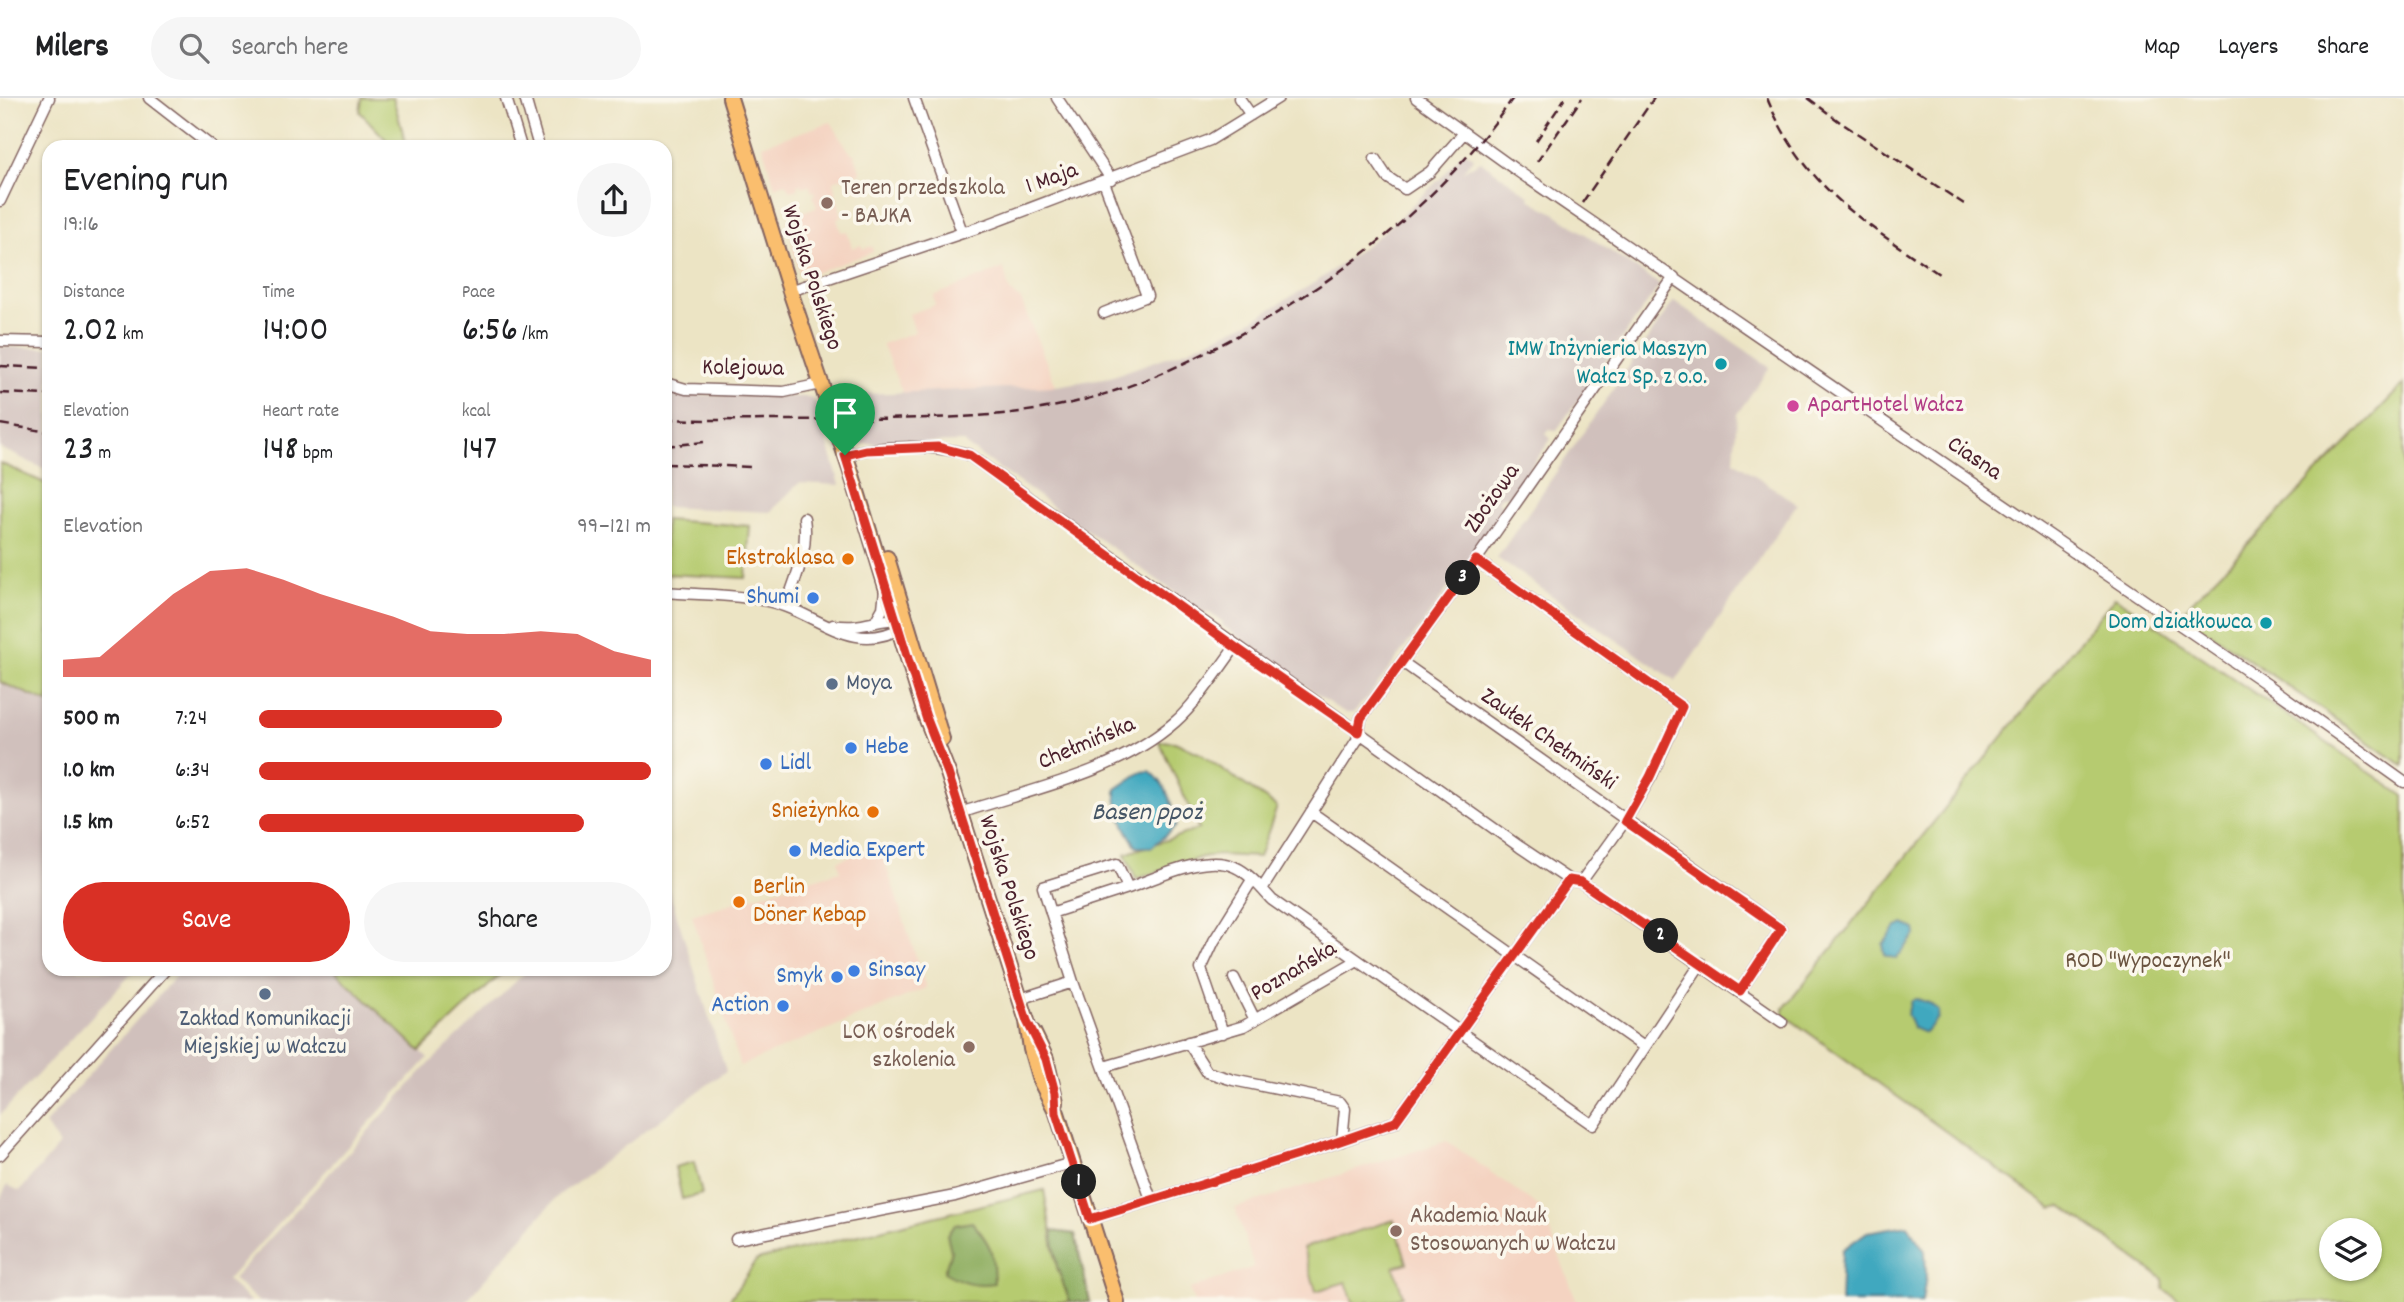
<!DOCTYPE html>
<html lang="en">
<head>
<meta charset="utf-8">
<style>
  :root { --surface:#fff; --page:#f6f6f6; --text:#202124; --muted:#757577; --line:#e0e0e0; --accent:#d93025 }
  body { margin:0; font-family:Dekko,sans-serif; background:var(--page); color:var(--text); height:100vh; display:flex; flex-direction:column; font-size:26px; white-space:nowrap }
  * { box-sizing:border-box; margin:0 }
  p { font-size:23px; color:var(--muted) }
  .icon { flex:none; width:38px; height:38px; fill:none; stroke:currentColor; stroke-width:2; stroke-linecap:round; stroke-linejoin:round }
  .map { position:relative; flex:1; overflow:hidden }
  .details { position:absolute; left:42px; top:42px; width:630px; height:836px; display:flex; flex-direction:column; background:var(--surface); border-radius:21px; box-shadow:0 2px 5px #0004 }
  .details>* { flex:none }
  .buttons { position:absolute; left:2319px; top:1120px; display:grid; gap:14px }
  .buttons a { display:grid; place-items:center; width:63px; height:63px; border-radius:50%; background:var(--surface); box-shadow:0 2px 5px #0004; font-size:35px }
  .pin { position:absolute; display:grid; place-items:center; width:60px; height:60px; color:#fff; margin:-72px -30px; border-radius:50% 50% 50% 0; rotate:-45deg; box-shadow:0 0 7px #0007 }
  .pin .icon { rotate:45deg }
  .km { position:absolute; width:35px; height:35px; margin:-18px; border-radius:50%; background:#222; color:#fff; font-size:19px; line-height:35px; text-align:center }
  .round { display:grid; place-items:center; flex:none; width:74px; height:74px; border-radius:37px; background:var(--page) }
  .head { display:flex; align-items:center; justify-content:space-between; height:119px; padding:0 21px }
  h1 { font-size:38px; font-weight:600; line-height:52px }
  .figures { display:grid; grid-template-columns:repeat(3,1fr); gap:10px; height:119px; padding:7px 21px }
  .figures div { display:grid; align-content:center }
  .figures b { font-size:35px; font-weight:600 }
  .figures small { font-size:19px; font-weight:400 }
  .figures p { font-size:19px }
  .chart { height:196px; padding:14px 21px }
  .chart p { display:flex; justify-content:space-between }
  .chart svg { width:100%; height:126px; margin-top:7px; fill:var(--accent); opacity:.7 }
  .primary-button { display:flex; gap:14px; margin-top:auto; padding:14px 21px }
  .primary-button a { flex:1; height:80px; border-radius:42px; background:var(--accent); color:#fff; font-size:28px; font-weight:600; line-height:80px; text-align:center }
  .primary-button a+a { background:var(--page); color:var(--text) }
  ul { padding:0 21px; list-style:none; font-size:23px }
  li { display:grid; grid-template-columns:112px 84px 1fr; align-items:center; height:52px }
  li i { height:18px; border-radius:9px; background:var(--accent) }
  header { display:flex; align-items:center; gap:42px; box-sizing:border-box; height:98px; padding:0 35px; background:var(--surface); border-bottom:2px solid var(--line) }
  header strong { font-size:33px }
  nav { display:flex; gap:38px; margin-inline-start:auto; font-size:24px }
  .search { width:490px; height:63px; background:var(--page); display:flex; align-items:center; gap:18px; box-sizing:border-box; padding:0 24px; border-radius:38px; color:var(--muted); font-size:26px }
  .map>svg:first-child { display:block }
  .built { fill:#f4d3c1 }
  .industrial { fill:#d0c0bc }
  .green { fill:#b6cb6f; stroke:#80754d; stroke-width:2; fill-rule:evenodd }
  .forest { fill:#90af62; stroke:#6d6746; stroke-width:2 }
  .water { fill:#3fa8bf; stroke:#446475; stroke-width:2 }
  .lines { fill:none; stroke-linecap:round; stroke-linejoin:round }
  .street-casing { stroke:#836461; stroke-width:13 }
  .primary-casing { stroke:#836461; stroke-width:18 }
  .street { stroke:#fff; stroke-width:10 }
  .primary { stroke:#fabe6e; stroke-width:14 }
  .rail { stroke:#4a1f2b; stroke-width:2.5; stroke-dasharray:10 5; stroke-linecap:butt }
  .route-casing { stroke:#fff; stroke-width:14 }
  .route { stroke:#d93025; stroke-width:9 }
  .education-dot { fill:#8d6e63; stroke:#fbf7ec; stroke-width:2.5 }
  .culture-dot { fill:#0f9aa8; stroke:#fbf7ec; stroke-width:2.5 }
  .hotel-dot { fill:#d1479c; stroke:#fbf7ec; stroke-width:2.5 }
  .food-dot { fill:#e8710a; stroke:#fbf7ec; stroke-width:2.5 }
  .shop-dot { fill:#3f7fe0; stroke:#fbf7ec; stroke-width:2.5 }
  .service-dot { fill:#5c6f8a; stroke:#fbf7ec; stroke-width:2.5 }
  .labels { text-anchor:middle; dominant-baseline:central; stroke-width:7; stroke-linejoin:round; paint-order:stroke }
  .street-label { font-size:24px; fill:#4a1f2b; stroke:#fbf7ec }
  .education-label { font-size:24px; fill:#785e54; stroke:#fbf7ec; text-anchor:start }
  .culture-label { font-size:24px; fill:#0d838f; stroke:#fbf7ec; text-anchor:end }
  .hotel-label { font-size:24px; fill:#b23c85; stroke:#fbf7ec; text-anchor:start }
  .food-label { font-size:24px; fill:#c56008; stroke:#fbf7ec; text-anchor:end }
  .shop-label { font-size:24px; fill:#366cbe; stroke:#fbf7ec; text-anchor:start }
  .service-label { font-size:24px; fill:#4e5e75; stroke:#fbf7ec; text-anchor:start }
  .park-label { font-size:24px; fill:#6a533f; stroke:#fbf7ec }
  .water-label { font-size:26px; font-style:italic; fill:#465666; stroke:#fbf7ec }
</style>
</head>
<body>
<header>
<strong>Milers</strong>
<div class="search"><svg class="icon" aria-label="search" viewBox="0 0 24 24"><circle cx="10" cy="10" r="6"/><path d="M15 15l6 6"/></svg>Search here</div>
<nav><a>Map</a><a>Layers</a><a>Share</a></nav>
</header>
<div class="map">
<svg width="2404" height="1204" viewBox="0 0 2404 1204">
  <rect width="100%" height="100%" fill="#fbf7ec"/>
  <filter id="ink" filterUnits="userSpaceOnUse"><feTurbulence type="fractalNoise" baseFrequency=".0143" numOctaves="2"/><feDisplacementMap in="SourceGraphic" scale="14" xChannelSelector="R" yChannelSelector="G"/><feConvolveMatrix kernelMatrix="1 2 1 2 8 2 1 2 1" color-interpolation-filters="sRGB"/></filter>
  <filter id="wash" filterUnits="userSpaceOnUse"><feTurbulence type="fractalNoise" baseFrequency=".00686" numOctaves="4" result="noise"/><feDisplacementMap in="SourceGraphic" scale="28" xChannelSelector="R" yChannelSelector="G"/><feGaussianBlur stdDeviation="1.57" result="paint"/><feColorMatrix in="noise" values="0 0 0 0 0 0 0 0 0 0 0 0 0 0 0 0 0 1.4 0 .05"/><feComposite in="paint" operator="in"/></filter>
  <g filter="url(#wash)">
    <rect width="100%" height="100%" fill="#ece4c4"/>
    <!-- built -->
    <path class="built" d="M831,24L849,53L855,57L861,75L833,83L842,119L837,121L841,134L847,133L852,150L861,147L863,151L872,148L873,154L801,180L793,151L791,137L796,135L794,129L789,130L787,123L797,120L796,116L817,109L813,98L816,96L815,93L812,94L809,87L802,89L801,86L797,87L798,91L790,93L786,85L775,89L762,47Z
      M1004,170L1009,192L1021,202L1056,288L1013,299L903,296L882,246L915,234L909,216L935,207L933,198Z
      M879,746L926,890L740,968L692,817L840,773L838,763Z
      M1447,1043L1541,1110L1577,1204H1194L1190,1191L1254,1169L1235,1110Z"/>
    <!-- industrial -->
    <path class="industrial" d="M1464,53L1474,60L1462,74L1480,63L1530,98L1529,101L1556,116L1660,187L1556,333L1549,331L1546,336L1551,341L1510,398H1502L1498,403L1503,409L1498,418L1432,513L1371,595L1353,615H1346L1332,607L1222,527L1223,524L1208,514L1206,516L1200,512L966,347L965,344L855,346L844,297L1056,288L1110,279L1189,251L1249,224L1319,182L1382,135L1442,79Z
      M1674,203L1770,269L1737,316L1734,363L1797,406L1676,583L1497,460Z
      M0,249L49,250V373L0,350Z
      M665,291L688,297L810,299L816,305L840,387L799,385L770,414L665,409Z
      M0,585L49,606V872H135L0,1017Z
      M665,780L726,973L559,1097L465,1204H259L233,1181L432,963L528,872H665Z
      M181,872H334L428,960L227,1182L251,1204H0V1101L7,1087L20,1093L59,1047L45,1026Z"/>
    <!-- green -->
    <path class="green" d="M362,0H393L407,49H393L360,14Z
      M2404,286V668L2181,515Z
      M0,365L49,387V605L0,584Z
      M665,422L750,428L746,480L665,476Z
      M2115,499L2404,698V1204H2182L2164,1191L2163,1181L2062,1108L2052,1110L1784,917V910ZM2331,1132H2370V1171H2331Z
      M1159,643L1175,644L1199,655L1277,709L1259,759L1218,757L1202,759L1136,781L1125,756L1199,731Z
      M334,872H502L503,874L420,953Z
      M694,1064L702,1096L682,1101L675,1069Z
      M1044,1092L1057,1169L1070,1204H728L757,1162Z
      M1394,1122L1407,1165L1394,1169L1403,1198L1384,1204H1353L1346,1184L1316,1193L1303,1150Z"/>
    <!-- forest -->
    <path class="forest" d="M972,1124C993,1149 993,1153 994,1185C974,1188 961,1184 944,1174L951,1153L947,1136L955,1127Z
      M1052,1133L1075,1136L1090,1204H1070L1057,1169Z"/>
    <!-- water -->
    <path class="water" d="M1150,673C1168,687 1172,706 1176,728L1152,749H1137C1125,732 1115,712 1116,691L1141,674Z
      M1904,826L1915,831L1916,836L1896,861L1885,857L1883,846L1897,829Z
      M1917,901L1929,905L1939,913L1938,920L1925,935L1913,930L1907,916L1912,902Z
      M1907,1127L1925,1153L1926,1178L1922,1204H1840L1842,1152L1867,1134Z"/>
  </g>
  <g filter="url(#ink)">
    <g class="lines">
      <!-- street casing -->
      <g class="street-casing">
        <path id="street" d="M149,0L212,49
          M506,0L521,49
          M525,0L539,49
          M914,0L962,134
          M1057,0L1111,81
          M1239,0L1251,17
          M1416,0L1516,72L2268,587L2404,684
          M1375,61L1387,79L1405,91L1430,74L1463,36
          M1104,84L1147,198L1104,215
          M0,103L49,0
          M790,193L989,126L1210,42L1278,0
          M0,243L49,244
          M665,285L686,291L784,294L821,286
          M845,357C876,347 938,346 969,357L1520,749L1569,782L1581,784L1782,924
          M1476,462L1682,609L1651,679L1625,723L1581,784
          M665,494C698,497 734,496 767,503C816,513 851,559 903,529
          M786,508C796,478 809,452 804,420
          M875,524L883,510L885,492
          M833,527C863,532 873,521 901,521
          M1402,564L1781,831L1740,893
          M1311,714L1644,949
          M960,715C1032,691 1117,675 1175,624C1194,608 1220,570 1235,549
          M1262,791L1357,642L1361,620L1476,462L1674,179
          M1051,815L1128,790
          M1234,880L1255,922
          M1020,901L1073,884
          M1223,935L1201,871L1214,843L1252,782
          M1188,944L1207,974L1233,982L1340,1004L1345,1011L1342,1043
          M1104,969L1244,928L1356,863
          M0,1057L165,872
          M1151,1101L1073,884L1043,789L1117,766L1128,790C1157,780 1206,755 1235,769C1249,775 1262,791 1272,802L1593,1027L1701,865
          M1090,1121L1314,1052L1395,1024L1569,782
          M736,1141L955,1098L1072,1065"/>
      </g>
      <!-- primary casing -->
      <g class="primary-casing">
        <path id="primary" d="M730,0L790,193L851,374L926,619L948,675L1027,923L1031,951L1040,982L1057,1015L1117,1204
          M887,460L942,641
          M1033,934L1046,961L1056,1004"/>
      </g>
      <!-- street -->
      <use href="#street" class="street"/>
      <!-- primary -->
      <use href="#primary" class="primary"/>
      <!-- rail -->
      <path class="rail" d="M1767,0C1803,88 1864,125 1939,176
        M1808,0L1840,24L1964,106
        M1536,43L1565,0
        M1537,64L1582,0
        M1582,105L1654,0
        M0,268L49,270
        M0,295L49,297
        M665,321C730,323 796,322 861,321C927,320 992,321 1057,308C1128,294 1190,265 1253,229C1355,171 1445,97 1513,0
        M0,326L49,334
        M665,348L704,344
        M665,366L753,369"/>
    </g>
  </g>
  <g class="lines" filter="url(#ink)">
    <!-- route casing -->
    <g class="route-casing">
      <path id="route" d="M938,349L969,357L1235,549L1358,634L1361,620L1476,462L1682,609L1650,679L1625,723L1781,831L1740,893L1581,784L1569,782L1395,1024L1314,1052L1090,1121L1056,1015L1055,995L1046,961L1027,923L948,675L926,619L845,357L866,352Z"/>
    </g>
    <!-- route -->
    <use href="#route" class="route"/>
  </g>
  <!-- markers -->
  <g class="education-dot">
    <circle cx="827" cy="105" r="7"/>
    <circle cx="969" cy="949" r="7"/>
    <circle cx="1396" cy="1133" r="7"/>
  </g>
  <g class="culture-dot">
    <circle cx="1721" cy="266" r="7"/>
    <circle cx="2266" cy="525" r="7"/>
  </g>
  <circle class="hotel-dot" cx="1793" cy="308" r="7"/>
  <g class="food-dot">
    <circle cx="848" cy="461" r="7"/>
    <circle cx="873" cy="714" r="7"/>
    <circle cx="739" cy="804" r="7"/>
  </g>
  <g class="shop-dot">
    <circle cx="813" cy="500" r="7"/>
    <circle cx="851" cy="650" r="7"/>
    <circle cx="766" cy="666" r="7"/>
    <circle cx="795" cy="753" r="7"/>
    <circle cx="854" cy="873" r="7"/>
    <circle cx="837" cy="879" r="7"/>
    <circle cx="783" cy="908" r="7"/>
  </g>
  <g class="service-dot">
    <circle cx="832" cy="586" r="7"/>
    <circle cx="265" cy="896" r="7"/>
  </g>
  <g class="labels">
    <!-- street labels -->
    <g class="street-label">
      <text transform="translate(1052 81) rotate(-20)">1 Maja</text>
      <text transform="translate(811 180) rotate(72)">Wojska Polskiego</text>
      <text transform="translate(743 271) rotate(1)">Kolejowa</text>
      <text transform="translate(1974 361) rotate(34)">Ciasna</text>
      <text transform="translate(1493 401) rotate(-55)">Zbożowa</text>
      <text transform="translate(1548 642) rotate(35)">Zaułek Chełmiński</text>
      <text transform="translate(1087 646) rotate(-23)">Chełmińska</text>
      <text transform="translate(1008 790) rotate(72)">Wojska Polskiego</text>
      <text transform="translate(1294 874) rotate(-31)">Poznańska</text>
    </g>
    <!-- education labels -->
    <g class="education-label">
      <text x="841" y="91">Teren przedszkola<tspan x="841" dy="28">- BAJKA</tspan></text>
      <text x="955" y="935" text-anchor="end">LOK ośrodek<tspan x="955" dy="28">szkolenia</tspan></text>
      <text x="1410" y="1119">Akademia Nauk<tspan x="1410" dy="28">Stosowanych w Wałczu</tspan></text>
    </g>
    <!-- culture labels -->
    <g class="culture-label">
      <text x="1707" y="252">IMW Inżynieria Maszyn<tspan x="1707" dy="28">Wałcz Sp. z o.o.</tspan></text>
      <text x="2252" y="525">Dom działkowca</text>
    </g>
    <!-- hotel labels -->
    <g class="hotel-label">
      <text x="1807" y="308">ApartHotel Wałcz</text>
    </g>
    <!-- food labels -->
    <g class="food-label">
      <text x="834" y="461">Ekstraklasa</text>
      <text x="859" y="714">Snieżynka</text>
      <text x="753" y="790" text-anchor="start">Berlin<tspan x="753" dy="28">Döner Kebap</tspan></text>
    </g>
    <!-- shop labels -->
    <g class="shop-label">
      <text x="799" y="500" text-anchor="end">Shumi</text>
      <text x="865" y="650">Hebe</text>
      <text x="780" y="666">Lidl</text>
      <text x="809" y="753">Media Expert</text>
      <text x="868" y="873">Sinsay</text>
      <text x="823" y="879" text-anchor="end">Smyk</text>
      <text x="769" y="908" text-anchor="end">Action</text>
    </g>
    <!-- service labels -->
    <g class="service-label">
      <text x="846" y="586">Moya</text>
      <text x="265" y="922" text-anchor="middle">Zakład Komunikacji<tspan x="265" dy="28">Miejskiej w Wałczu</tspan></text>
    </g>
    <!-- park labels -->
    <g class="park-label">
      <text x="2148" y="864">ROD "Wypoczynek"</text>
    </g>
    <!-- water labels -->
    <g class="water-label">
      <text x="1147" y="715">Basen ppoż</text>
    </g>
  </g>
</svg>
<div class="buttons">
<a><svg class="icon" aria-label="layers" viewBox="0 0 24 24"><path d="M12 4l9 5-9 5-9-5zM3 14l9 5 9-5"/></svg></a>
</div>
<div class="pin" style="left:845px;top:357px;background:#1e9e55"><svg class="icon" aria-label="arrive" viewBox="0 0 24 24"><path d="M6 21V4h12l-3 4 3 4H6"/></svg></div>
<b class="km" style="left:1079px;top:1084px">1</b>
<b class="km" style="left:1661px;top:838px">2</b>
<b class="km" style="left:1463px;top:480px">3</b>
<section class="details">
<div class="head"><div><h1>Evening run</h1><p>19:16</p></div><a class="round"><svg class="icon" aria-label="share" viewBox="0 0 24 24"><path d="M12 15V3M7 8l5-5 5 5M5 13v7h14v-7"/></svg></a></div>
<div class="figures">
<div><p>Distance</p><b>2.02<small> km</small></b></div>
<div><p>Time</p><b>14:00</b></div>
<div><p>Pace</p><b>6:56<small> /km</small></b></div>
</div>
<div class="figures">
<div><p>Elevation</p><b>23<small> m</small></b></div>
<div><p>Heart rate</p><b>148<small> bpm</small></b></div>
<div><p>kcal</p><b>147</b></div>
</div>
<div class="chart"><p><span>Elevation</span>99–121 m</p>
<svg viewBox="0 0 160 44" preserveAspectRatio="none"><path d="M0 44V38L10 37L20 26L30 15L40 7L50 6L60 10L70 15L80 19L90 23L100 28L110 29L120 29L130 28L140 29L150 35L160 38V44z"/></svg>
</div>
<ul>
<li><b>500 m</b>7:24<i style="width:62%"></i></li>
<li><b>1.0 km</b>6:34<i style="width:100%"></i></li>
<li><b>1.5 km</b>6:52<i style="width:83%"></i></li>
</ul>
<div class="primary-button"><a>Save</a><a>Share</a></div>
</section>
</div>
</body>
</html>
